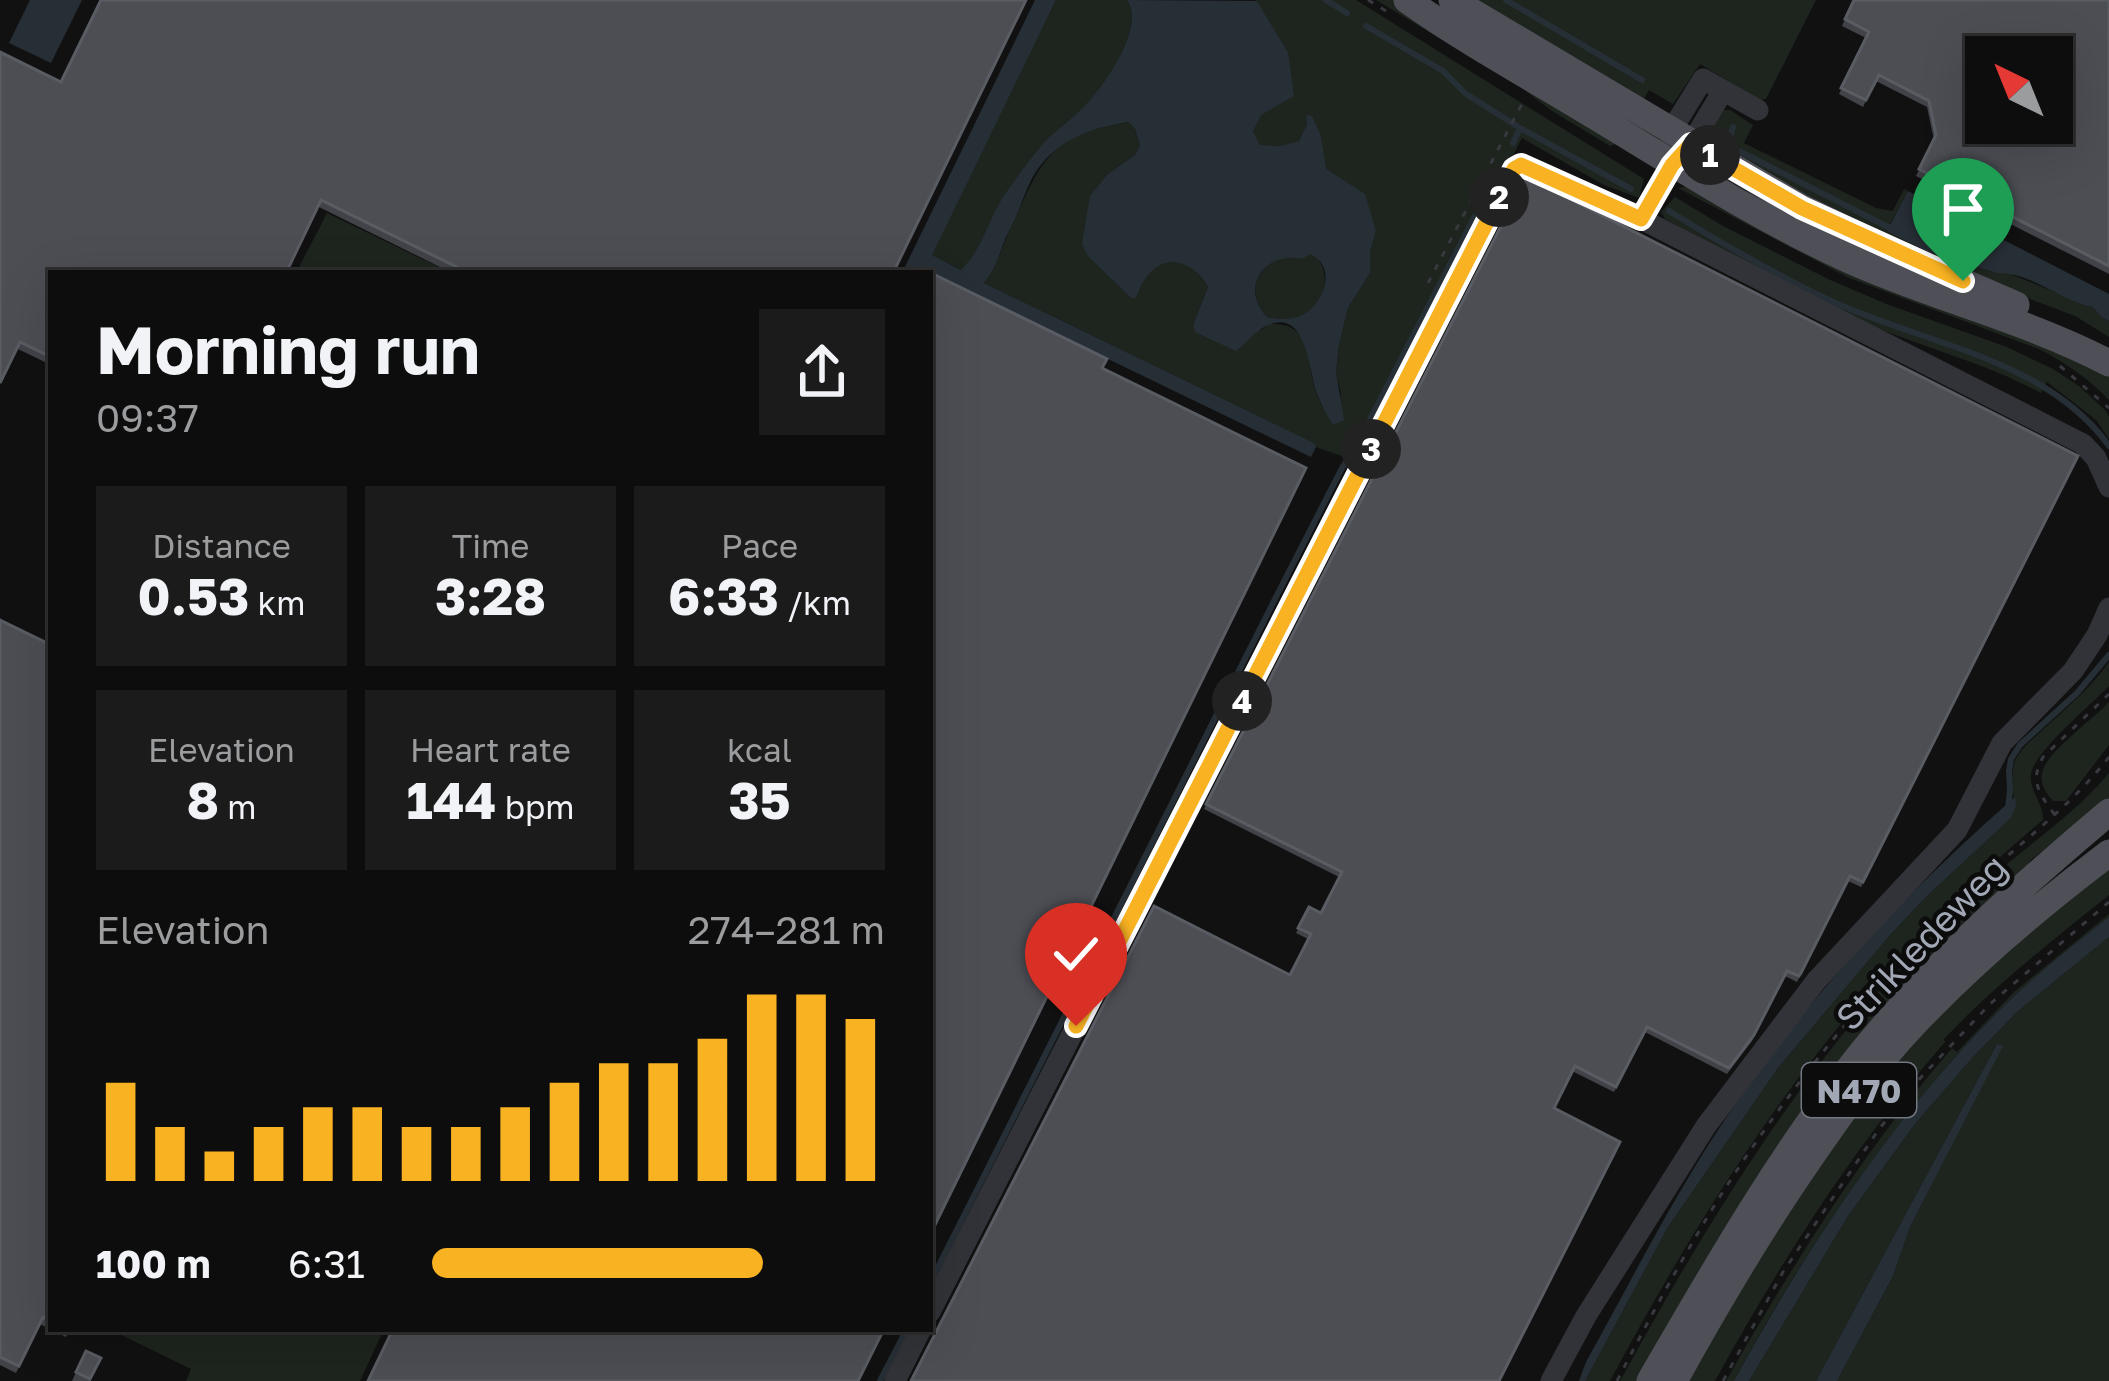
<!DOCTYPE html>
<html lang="en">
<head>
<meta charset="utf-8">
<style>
  :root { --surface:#0d0d0e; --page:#1b1b1c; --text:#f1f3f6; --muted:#9a9c9e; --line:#2d2d2e; --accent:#f9b322 }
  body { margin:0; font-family:"Golos Text",sans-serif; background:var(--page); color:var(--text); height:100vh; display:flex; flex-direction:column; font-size:45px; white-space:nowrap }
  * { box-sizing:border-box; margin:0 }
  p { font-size:39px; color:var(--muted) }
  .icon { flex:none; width:66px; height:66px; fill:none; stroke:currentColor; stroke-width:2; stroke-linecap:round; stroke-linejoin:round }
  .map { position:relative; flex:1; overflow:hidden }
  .panel { position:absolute; left:48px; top:270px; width:885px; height:1062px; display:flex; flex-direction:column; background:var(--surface); border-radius:0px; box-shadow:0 12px 48px #0002,0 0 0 3px var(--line) }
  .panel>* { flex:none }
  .needle { width:78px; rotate:317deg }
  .controls { position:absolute; left:1965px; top:36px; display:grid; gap:24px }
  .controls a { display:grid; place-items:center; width:108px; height:108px; border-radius:0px; background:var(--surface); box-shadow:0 12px 48px #0002,0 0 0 3px var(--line); font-size:60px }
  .pin { position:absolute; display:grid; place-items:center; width:102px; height:102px; color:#fff; margin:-123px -51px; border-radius:50% 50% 50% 0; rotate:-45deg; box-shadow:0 0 12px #0007 }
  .pin .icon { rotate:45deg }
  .km { position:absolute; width:60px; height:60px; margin:-30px; border-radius:50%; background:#222; color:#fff; font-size:33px; line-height:60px; text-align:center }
  .round { display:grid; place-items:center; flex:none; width:126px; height:126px; border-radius:0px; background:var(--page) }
  .summary { display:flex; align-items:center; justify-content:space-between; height:204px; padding:0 48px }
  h1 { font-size:66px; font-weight:700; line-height:90px }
  .metrics { display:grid; grid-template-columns:repeat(3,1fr); gap:18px; height:204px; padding:12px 48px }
  .metrics div { display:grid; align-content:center; border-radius:0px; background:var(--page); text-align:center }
  .metrics b { font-size:51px; font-weight:700 }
  .metrics small { font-size:33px; font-weight:400 }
  .metrics p { font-size:33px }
  .chart { height:336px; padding:24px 48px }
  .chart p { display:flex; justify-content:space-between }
  .chart svg { width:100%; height:216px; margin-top:12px; stroke:var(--accent); stroke-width:6 }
  ul { padding:0 48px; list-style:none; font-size:39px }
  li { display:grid; grid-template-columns:192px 144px 1fr; align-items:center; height:90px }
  li i { height:30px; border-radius:15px; background:var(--accent) }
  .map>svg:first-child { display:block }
  .green { fill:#1d251e }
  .water { fill:#272f36; fill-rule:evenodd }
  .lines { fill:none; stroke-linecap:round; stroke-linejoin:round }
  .stream { stroke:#272f36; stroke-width:6 }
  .path { stroke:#38393f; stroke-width:3; stroke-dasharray:6 9; stroke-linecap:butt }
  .minor { stroke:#323338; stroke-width:21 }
  .major { stroke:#4e4f57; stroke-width:27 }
  .wall { fill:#414348 }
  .building { fill:#4c4e54; stroke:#595c63; stroke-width:3; fill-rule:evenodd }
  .route-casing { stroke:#fff; stroke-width:24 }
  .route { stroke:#f9b322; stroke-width:15 }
  .labels { text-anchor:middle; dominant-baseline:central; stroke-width:9; stroke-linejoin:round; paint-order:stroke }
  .shield { fill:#0c0c0d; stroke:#747882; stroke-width:3 }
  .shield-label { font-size:33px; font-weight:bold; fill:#a1a7b4 }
  .street-label { font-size:36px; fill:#a1a7b4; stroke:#0c0c0d }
</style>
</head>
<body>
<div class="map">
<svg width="2109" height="1381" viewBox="0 0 2109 1381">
  <rect width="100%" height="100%" fill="#111112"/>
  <!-- green -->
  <path class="green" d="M1056,0H1127C1145,25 1108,80 1091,100C1074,118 1052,132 1036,152C1024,168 1008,188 999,206C987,228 980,252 962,270L931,255Z
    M1256,0H1356L1644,179L1639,198L1604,185L1522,138L1356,461L1316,447L1313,443L984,283C996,267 1000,253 1008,234C1041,165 1044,135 1129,122L1135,129L1140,145L1135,155L1108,174L1113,280L1131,298H1136C1140,289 1143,279 1151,271C1170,252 1197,266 1208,287L1193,325L1261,330L1269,324C1312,322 1306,357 1315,389C1319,402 1326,414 1334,425L1341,393L1336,373L1339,345L1348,308L1370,273V254L1376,231L1325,169L1321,136L1307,124L1299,141L1281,146L1260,145L1253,131L1261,114L1284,100L1288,52Z
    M1376,0H1397L1616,144L1610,146L1552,111L1519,86Z
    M1461,0H1816L1766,99L1760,100L1700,64L1673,104L1649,90L1640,106Z
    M1723,110H1730L1753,125L1744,143L1876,208L1893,211L1904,189L1908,191L1887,230L1926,251L1997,273L2005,272L2093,307L2101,317L2109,321V337L2075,316L1888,245L1717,147L1709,129Z
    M1693,186L2109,370V400C2089,379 2066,363 2039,349L1849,278L1678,188Z
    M1675,197L1723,226L1828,279L1889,305L2007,347L2053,369L2079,386L2105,410L2109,416V439L2096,420L2047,382L2041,393C1976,358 1902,342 1836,311C1777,285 1722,251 1665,219L1661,212Z
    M327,213L451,273H296Z
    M1314,254C1334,274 1325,308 1297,318C1288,320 1276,319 1267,317C1251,300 1251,276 1272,262C1283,255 1301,255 1314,254Z
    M2109,662V686C2091,705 2034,752 2031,774C2029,792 2044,803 2043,820C1850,980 1727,1163 1610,1381H1585L1668,1227L1778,1068L1890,935L1928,895L2011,818C2018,799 2008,779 2015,761C2021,747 2037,736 2048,725C2070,705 2092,686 2109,662Z
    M2109,702V745L2066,801H2053C2046,793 2040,785 2042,774C2044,753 2094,719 2109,702Z
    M2109,773V798L2031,860L2011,892L1645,1381H1620C1702,1232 1791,1084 1908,959C1940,927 1972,893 2007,864C2042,835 2080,808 2109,773Z
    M2109,862V895C2052,941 1994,986 1944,1039L1945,1042C1855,1145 1781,1261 1715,1381H1682L1786,1205L1931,1016Z
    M2109,914V917C2068,949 2026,982 1990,1020C1893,1118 1799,1259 1734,1381H1726C1793,1264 1864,1150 1952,1048L1957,1052L2014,992Z
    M2109,937V1381H1837L1893,1276L1910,1227L2002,1047L1997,1044L1816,1381H1749L1848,1216L1915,1124L1973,1057L2019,1010Z
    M384,1329L360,1381H186L191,1369L111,1330Z"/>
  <!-- water -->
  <path class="water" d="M30,0H82L51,63L9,43Z
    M1035,0H1056L932,255L961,270C982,250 988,221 1003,197C1013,182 1025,166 1036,152C1051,132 1074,119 1090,100C1108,80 1145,25 1127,0L1257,1L1288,52L1294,96L1261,115L1253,131L1260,145L1280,146L1299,141L1307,124L1306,115L1312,116L1321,136L1326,169L1365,194L1376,231L1370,253V273L1348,308L1339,345L1336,372L1344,420L1333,425C1326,414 1320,403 1316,391C1309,369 1306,306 1266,326C1256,331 1246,343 1236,351L1195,332L1193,325L1208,287C1197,266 1170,252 1151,272C1143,279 1140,289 1136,298H1131L1088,256L1082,244L1090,196L1108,174L1135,155L1140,145L1135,129L1129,122C1094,127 1058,139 1037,170C1025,188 1020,212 1009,231C999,251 999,264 984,283L1314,443L1316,447L1311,457L930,273H902ZM1310,254C1339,267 1323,308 1298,317C1289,320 1276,319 1267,317C1239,287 1265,251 1302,259Z
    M1908,191L2109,294V321L2101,317L2093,307C2061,301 2031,272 1997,273L1926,251L1887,231Z
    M2015,797L2016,806L2011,818L1928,895L1890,935L1778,1068L1668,1227L1585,1381H1579L1586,1362C1630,1283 1672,1199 1722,1124C1804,1001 1904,894 2015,797Z
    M2109,917V937L2019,1010L1973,1057L1915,1124L1848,1216L1749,1381H1734C1801,1257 1891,1120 1990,1020C2026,982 2068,949 2109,917Z
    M1997,1044L2003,1046L1910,1227L1893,1276L1837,1381H1816Z"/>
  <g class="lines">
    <!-- stream -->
    <path class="stream" d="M1326,0L1347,13
      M1506,0L1642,80
      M1366,26L1443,71L1466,94L1520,128L1631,189
      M1733,127L1730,137L1735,149L1892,229
      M1513,143L1520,128
      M1669,211C1721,243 1774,274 1829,300C1923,344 2046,358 2109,446
      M1365,429L1475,216
      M2008,809L2010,790L2009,771L2011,759L2020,745L2077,693L2109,655
      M930,1283L1272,605L1342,468L1361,440
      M880,1381L907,1329"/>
    <!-- path -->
    <path class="path" d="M1368,0L1386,11
      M1428,283L1524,100
      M2060,366L2109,408
      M2055,815C2040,795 2029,781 2043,757L2109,694
      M1617,1381C1649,1319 1682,1258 1719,1198C1777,1106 1845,1020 1920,940C1948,910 1979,879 2012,852C2047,822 2080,794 2109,757
      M1723,1381L1783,1272L1877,1132L1910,1089L1990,1004L2109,902"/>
    <!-- minor -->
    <path class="minor" d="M1671,141V131L1703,79L1758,110
      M1641,219L1671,165L1691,144L1723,91
      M930,1312L1514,169L1521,165L1641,219L2083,444L2096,458L2109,487
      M895,1381L921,1329
      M1551,1381L1586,1316L1706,1126L1816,981L1957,830L2002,743L2073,671L2097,635L2109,608"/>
    <!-- major -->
    <path class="major" d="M1407,0C1466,42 1531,77 1593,115C1676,165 1758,218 1847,259C1933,298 2025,319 2109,363
      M1452,0L1802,208L1876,244L2016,305
      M1650,1381C1715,1269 1778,1158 1859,1056C1932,965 2020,887 2109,812
      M1674,1381C1716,1305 1759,1232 1808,1161C1841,1113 1875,1065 1915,1023C1975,960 2040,905 2109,853"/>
  </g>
  <!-- wall -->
  <path class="wall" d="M2109,0V274L1916,176L1934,140L1927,107L1876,81L1863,107L1839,94L1866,38L1842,26L1845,19Z
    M61,82L894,273H452L319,207L51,273V365L18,349Z
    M2078,456L1861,887L1848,881L1799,978L1797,982L1785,976L1752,1041L1727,1074L1645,1032L1614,1092L1574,1072L1290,975L1308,939L1296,933L1309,907L1321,913L1339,877L1204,809L1206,804Z
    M0,620L51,645V1329H70L66,1337L40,1324L16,1373L0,1365Z
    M101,1358L90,1381H72L76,1372Z"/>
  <!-- building -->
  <path class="building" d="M101,0H1026L893,273H469L321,200L286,273H51V357L20,342L0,383V52L61,82Z
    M1854,0H2109V266L1919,169L1936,135L1929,101L1879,75L1866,100L1841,88L1869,32L1845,19ZM1986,57H2052V123H1986Z
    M1526,177L2078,456L1863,882L1850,876L1801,973L1799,976L1787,971L1754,1035L1729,1068L1647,1027L1616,1087L1575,1066L1554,1108L1620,1142L1499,1381H911L1154,906L1290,975L1311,934L1298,928L1309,907L1321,913L1342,872L1206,804Z
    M927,271L1107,359L1102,368L1306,468L930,1235V273H926Z
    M0,620L51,645V1321L43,1317L19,1366L0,1357Z
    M393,1329H884L858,1381H368Z
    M86,1351L101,1358L90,1379L76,1372Z"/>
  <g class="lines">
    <!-- route casing -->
    <g class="route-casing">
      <path id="route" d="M1076,1026L1514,169L1521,165L1641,219L1672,165L1691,144L1802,208L1963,281"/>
    </g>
    <!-- route -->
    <use href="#route" class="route"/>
  </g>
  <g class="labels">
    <!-- shield labels -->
    <rect class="shield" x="1802" y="1063" width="114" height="54" rx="9"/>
    <g class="shield-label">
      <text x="1859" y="1090">N470</text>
    </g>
    <!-- street labels -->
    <g class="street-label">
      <text transform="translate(1921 942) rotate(-46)">Strikledeweg</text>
    </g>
  </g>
</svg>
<div class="controls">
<a><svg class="needle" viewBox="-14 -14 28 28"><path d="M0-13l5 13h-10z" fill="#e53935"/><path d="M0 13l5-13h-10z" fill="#9a9c9e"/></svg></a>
</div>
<div class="pin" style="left:1963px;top:281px;background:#1e9e55"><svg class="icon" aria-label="arrive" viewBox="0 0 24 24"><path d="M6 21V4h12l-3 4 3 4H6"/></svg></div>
<div class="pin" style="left:1076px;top:1026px;background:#d93025"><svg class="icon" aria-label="check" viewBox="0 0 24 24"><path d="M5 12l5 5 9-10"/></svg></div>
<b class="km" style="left:1710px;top:155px">1</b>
<b class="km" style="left:1499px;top:197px">2</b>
<b class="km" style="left:1371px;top:449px">3</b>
<b class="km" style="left:1242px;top:701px">4</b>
<section class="panel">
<div class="summary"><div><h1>Morning run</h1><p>09:37</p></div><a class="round"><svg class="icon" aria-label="share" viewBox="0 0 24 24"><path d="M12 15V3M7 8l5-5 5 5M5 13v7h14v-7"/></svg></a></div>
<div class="metrics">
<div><p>Distance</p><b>0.53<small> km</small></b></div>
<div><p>Time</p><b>3:28</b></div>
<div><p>Pace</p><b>6:33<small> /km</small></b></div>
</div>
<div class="metrics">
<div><p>Elevation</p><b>8<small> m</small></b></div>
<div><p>Heart rate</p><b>144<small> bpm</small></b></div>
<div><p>kcal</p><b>35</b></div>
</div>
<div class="chart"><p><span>Elevation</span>274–281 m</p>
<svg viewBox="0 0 160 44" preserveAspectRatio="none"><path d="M5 44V24M15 44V33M25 44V38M35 44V33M45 44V29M55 44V29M65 44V33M75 44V33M85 44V29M95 44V24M105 44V20M115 44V20M125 44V15M135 44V6M145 44V6M155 44V11"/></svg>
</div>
<ul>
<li><b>100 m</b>6:31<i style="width:73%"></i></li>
</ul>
</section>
</div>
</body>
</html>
